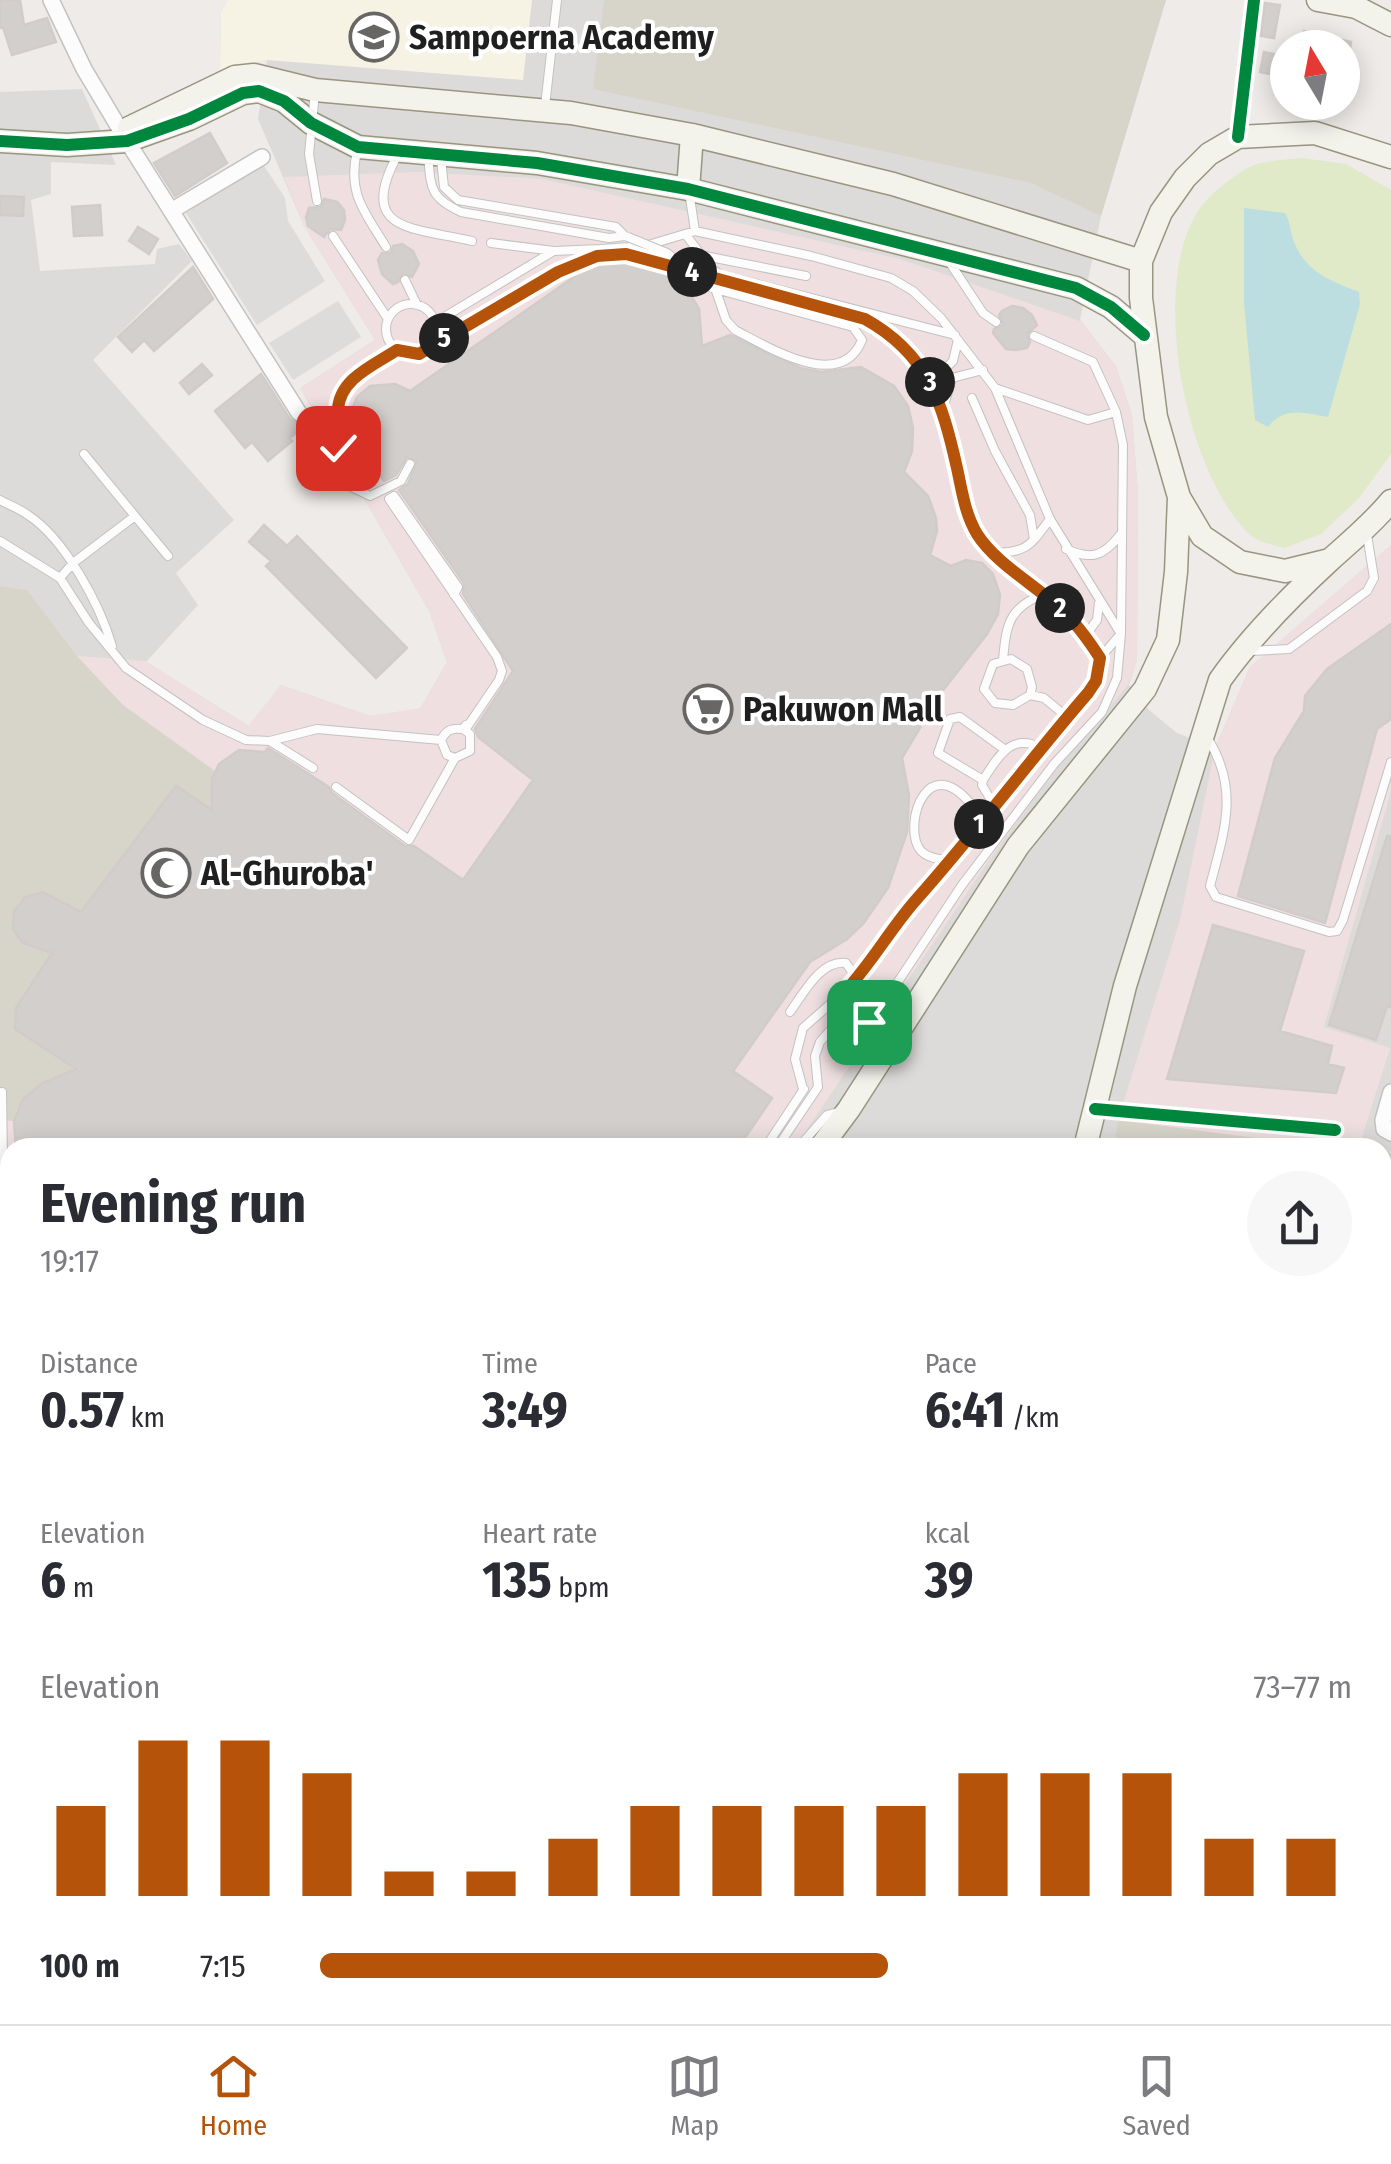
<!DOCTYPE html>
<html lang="en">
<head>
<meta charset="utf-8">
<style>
  :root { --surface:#fff; --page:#f7f7f7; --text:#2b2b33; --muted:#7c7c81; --line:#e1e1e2; --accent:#b45309 }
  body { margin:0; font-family:"Fira Sans Condensed",sans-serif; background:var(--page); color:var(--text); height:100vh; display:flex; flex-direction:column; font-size:38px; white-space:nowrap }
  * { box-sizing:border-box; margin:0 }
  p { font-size:32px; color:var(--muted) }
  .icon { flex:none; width:55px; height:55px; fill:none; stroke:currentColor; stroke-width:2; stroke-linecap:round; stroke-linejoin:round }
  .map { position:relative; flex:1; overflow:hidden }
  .sheet { position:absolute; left:0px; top:1138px; width:1392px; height:888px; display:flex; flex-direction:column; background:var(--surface); border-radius:30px 30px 0 0; box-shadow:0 5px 25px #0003 }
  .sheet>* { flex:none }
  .needle { width:65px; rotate:350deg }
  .fabs { position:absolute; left:1270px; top:30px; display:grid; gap:20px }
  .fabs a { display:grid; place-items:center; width:90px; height:90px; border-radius:50%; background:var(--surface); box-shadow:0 5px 25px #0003; font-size:50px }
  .pin { position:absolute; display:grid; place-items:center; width:85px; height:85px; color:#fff; margin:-42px; border-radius:20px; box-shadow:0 5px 15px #0006 }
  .km { position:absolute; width:50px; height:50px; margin:-25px; border-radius:50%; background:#222; color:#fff; font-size:28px; line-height:50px; text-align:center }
  .round { display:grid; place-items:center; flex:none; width:105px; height:105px; border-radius:52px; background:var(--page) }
  .summary { display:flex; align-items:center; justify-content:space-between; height:170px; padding:0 40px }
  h1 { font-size:55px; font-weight:700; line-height:75px }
  .metrics { display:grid; grid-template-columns:repeat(3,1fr); gap:15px; height:170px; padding:10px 40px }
  .metrics div { display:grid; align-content:center }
  .metrics b { font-size:50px; font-weight:700 }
  .metrics small { font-size:28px; font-weight:400 }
  .metrics p { font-size:28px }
  .chart { height:280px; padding:20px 40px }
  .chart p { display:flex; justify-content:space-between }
  .chart svg { width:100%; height:180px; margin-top:10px; stroke:var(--accent); stroke-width:6 }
  ul { padding:0 40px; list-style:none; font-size:32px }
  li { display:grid; grid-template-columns:160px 120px 1fr; align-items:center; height:75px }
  li i { height:25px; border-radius:12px; background:var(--accent) }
  .tabs { display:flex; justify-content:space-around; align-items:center; height:140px; border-top:2px solid var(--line); background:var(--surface); font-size:28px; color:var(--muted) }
  .tabs a { display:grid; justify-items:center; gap:5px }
  .tabs .selected { color:var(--accent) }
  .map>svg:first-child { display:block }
  .residential { fill:#dddbd9; fill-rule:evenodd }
  .commercial { fill:#efdfe0 }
  .education { fill:#f7f3e4 }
  .construction { fill:#d7d4ca }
  .grass { fill:#e0e9c8 }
  .pitch { fill:#b5e3c8 }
  .parking { fill:#dedcdb }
  .water { fill:#bcdee0 }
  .building { fill:#d2cfcd; stroke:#d1ccc9; stroke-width:2.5 }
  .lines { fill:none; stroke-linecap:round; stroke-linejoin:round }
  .lane-casing { stroke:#c3c2c0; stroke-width:10 }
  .street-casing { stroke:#c3c2c0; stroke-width:18 }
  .secondary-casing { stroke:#989580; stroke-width:25 }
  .path { stroke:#dbcccc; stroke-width:4; stroke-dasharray:5 5; stroke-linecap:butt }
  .lane { stroke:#fcfcfc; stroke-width:8 }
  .street { stroke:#fcfcfc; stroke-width:15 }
  .secondary { stroke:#f3f2eb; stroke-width:22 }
  .lane-bridge-casing { stroke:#c3c2c0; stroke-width:10; stroke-linecap:butt }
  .lane-bridge { stroke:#fcfcfc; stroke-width:8 }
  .cycleway-casing { stroke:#fff; stroke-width:19 }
  .cycleway { stroke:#00873e; stroke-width:12 }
  .route-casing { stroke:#fff; stroke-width:20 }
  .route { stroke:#b45309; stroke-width:12 }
  .labels { text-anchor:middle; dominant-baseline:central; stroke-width:8; stroke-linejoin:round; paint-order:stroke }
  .poi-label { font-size:35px; font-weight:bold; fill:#1f1f1f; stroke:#fff; text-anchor:start }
</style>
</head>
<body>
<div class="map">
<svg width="1391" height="2024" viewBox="0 0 1391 2024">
  <rect width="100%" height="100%" fill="#eeebe8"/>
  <!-- residential -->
  <path class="residential" d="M227,0H1166L1101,216L1080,320L1116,366L1132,415L1138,495L1137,660L1129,685L1149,710L1177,733L1215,748L1250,667L1391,545V2024H0V92L82,89L116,165L51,162V194L31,200L40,271L155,264L157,249L179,244L192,261L93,360L234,520L176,573L198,605L146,662L249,726L281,685L370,716L420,709L447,662L429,611L300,388L375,340L304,226L258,119L267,60L220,69L221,13ZM10,1148H1382V2015H10Z"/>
  <!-- commercial -->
  <path class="commercial" d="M416,172L542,179L900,259L1080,321L1116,366L1132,415L1138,495L1137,660L1128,685L1053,773L992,856L795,1147L10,1148V1445L0,1436V586L27,590L77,656L146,661L248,726L281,685L370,716L421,708L447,662L429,611L300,388L375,340L304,226L284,177Z
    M1391,545V791L1324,1027L1390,1048L1359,1147H1323L1118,1120L1180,920L1215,749L1250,667Z
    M1383,1602L1391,1603V2024H1030V2015H1382Z
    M784,2015H897L896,2024H783Z"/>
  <!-- education -->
  <path class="education" d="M227,0H532L523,80L267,60L220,69L221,13Z
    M1382,1386L1391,1387V1543H1383Z"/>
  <!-- construction -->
  <path class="construction" d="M604,0H1166L1101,216L1031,183L593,89Z
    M0,586L27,590L77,656L123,705L215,771L212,779L220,816L176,786L81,912L43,892L25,897L18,903L12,920L13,929L23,943L39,950L56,946L16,1008L15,1028L68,1064L79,1075L52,1079L31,1091L17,1110L14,1121L0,1120Z
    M1118,1120L1323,1147H1114Z
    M1382,1154H1391V1379L1382,1378Z"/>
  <!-- grass -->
  <path class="grass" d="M1302,158L1346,164L1391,190V454L1359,498L1321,534L1284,548C1274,545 1257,542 1249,534C1185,471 1149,288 1198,211C1209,195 1232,176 1250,167C1264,160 1286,160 1302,158Z"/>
  <!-- pitch -->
  <path class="pitch" d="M577,2015H676V2024H576Z"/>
  <!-- parking -->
  <path class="parking" d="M263,164L285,198L288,221L325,281L257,325L186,213Z
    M338,301L361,337L293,380L269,343Z"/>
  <!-- water -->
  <path class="water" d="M1244,208L1285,213C1291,223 1290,233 1295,244C1307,273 1333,282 1359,292L1360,304L1328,417C1305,413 1284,406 1268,427L1255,420L1244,303Z"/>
  <!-- building -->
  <path class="building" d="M0,0H20L24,25L47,18L56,42L12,55L3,27L0,28Z
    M1265,3L1280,5L1274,38L1261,36Z
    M1304,31L1351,42L1350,48H1301Z
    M1264,52L1288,57L1285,77L1260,72Z
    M210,133L227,163L175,196L154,163Z
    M0,196L24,197L23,216L0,215Z
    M324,199L337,202L344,210L345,220L341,230L330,229L324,237L308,226L306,217L309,208L321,207Z
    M100,205L102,235L74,236L72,207Z
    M138,227L158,239L149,254L129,241Z
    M402,244L413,251L419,264L412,277L403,273L398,282L393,284L382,274L378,260L382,253H391L393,246Z
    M615,261L652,266L680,277L699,309L702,346L730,335L800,368L821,372L861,367L894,386L908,406L913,428L912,451L904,472L928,496L936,518L937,531L930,555L951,566L966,560L982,563L993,574L1000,595L998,614L987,634L940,694L902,758L909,795L907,832L888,888L863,924L847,939L810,962L733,1071L772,1098L738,1148H16L14,1121L23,1099L41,1084L76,1069L15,1029L16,1008L52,953L23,943L13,929L14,911L25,897L43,892L81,912L176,786L212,810V779L219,764L239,750L265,752L268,748L329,787L332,793L405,846H414L463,880L533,780L478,737L475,729L513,671L463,594L464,583L399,490L408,484L417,461L407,457L396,475L384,481L375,466L383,461L356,441L350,414L357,397L370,386L395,384L410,391L587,268Z
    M193,267L213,299L154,351L144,340L132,352L118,337Z
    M1012,306L1023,308L1032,315L1037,325L1027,334L1030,342L1027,348L1016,350L1006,349L993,333L994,329L1003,325L999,315L1002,311Z
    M202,364L212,375L189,394L180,383Z
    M261,374L290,419L304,426L290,438L292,441L268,461L252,442L245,448L215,411Z
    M264,525L287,546L297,536L407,648L376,678L266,566L271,561L249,542Z
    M1391,624V719L1377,729L1325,923L1238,896L1275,758L1304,711L1305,696L1327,669Z
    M1387,836H1391V1007L1387,1006L1376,1040L1329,1025Z
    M1213,925L1304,951L1280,1031L1332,1046L1328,1064L1344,1068L1336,1093L1167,1079Z"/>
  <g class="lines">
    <!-- lane casing -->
    <g class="lane-casing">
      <path id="lane" d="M315,92L309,154L317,201
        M545,106L557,0
        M357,151C347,194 365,212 386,247
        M398,154C356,232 411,227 472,241
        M428,154C431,188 429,197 461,212L609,238L625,236
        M441,159L444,187L458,200L616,227L625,236
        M689,191L695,231
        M686,235L712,269L721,275L955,335
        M333,236L388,319
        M491,243L554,251L600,249L645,246L695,231L811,256L891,278L913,291L941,318L995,388L1050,519L1121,634
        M700,255L806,276
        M950,263L983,313L996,322
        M405,280L417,305
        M712,288L853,327L862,340C841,393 768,347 735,330L726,320L716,291
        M386 329a25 25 0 1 1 50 0a25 25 0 1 1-50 0Z
        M436,322L552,252
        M432,345L557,273C576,263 595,254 615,253C649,252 687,271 719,280C767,294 822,299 867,320C888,330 912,351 924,370C959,427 946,506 996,553C1029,552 1031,544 1050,519
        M397,350C375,364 339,378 338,409C338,417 342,424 342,432C342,457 334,458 347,485L370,496L401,481L410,464
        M923,368L945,369L953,361L958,340
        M995,388L1088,420L1116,412
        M972,398L995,451L1030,515L1034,539
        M943,409L952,378L983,370
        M389,499L497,657L502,671L499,680L465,730
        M389,499L394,496L458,587L454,595
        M0,500C9,505 20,509 28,515C65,539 100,605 112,646
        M135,516L168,556
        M0,541L60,578L89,623L126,668L203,720L246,740L270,741L317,729L441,740
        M1066,549C1091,560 1103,557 1120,535
        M996,553C1032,588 1072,616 1100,658
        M60,578L73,563L135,516L84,454
        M1085,636L1097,620L1099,603
        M1250,651L1289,649L1367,591L1374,578L1367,535
        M1003,660C1006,627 1008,608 1042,595
        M1030,695L1032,687L1027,669L1011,659L993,664L984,689L995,703L1013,705L1030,695L1044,698L1067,717
        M463,729L470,734V751L455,758L447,755L441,740C447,729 452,728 463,729L466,725
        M1208,739C1240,790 1224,832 1210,886L1216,897L1329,932L1337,931L1343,920L1391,762
        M270,741L313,768
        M983,780L938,753L950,719L960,717L1004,749
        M336,787L409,840L455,758
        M994,805L982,785L983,780C998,757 1011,732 1041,748
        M951,861C941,859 929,859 921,851C900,826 930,736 982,820
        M790,1012C804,993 820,960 846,963L852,972V985
        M842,1017C855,1025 864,1025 876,1015L962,885L1054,764L1102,712L1117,678L1121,634L1123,445L1116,412L1093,362L1034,336
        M839,1058L879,1052
        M803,1089L795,1059L803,1028L852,985L914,902L940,876L1007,787L1088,693L1095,681L1100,658L1118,637
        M2,1092L8,1480
        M765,1148L804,1089
        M777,1148L818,1087L815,1056L820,1042L842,1017
        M798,1148L827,1115L838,1112
        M1382,1390H1391
        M0,1521L10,1530
        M1382,1565H1391
        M0,1573H10
        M1382,1638L1391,1639
        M0,1971H10
        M1382,1974L1385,2024
        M1231,2015L1232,2024
        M882,2024V2015"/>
    </g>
    <!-- street casing -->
    <g class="street-casing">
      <path id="street" d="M51,0L84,69L127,141L299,413
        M1238,137L1254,0
        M171,211L262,157
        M1391,1092L1383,1120L1384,1129L1391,1133
        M1095,1109L1335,1130
        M0,2013L10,2012
        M433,2024L439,2015
        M520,2024L525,2015
        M706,2024L707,2015"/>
    </g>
    <!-- secondary casing -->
    <g class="secondary-casing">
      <path id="secondary" d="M1318,0L1356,7L1391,25
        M129,128L235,77L254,75L315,90L571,113L692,135L893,184L1141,261
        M0,141L67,145L127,141L189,119L243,93L259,91L284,101L311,123L358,147L537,163L688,189L1076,288L1111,307L1144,335
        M688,189L692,135
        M1179,497L1202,536L1240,562L1285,571L1330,560
        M820,1148L849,1109L1018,846L1145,689L1168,640L1176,572L1179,497L1156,417L1141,298V261L1161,212L1185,178L1209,154L1238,137L1315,133L1391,157
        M1085,1148L1125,986L1220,680C1251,636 1291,596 1330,560C1351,541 1372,524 1391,501
        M209,2024L216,2015
        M299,2024L305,2015
        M920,2024L921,2015
        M994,2024V2015"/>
    </g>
    <!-- path -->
    <path class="path" d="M1086,2024V2015"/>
    <!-- lane -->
    <use href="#lane" class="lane"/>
    <!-- street -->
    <use href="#street" class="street"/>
    <!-- secondary -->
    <use href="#secondary" class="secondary"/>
    <!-- lane-bridge casing -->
    <g class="lane-bridge-casing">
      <path id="lane-bridge" d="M628,237L667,253L712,288"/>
    </g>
    <!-- lane-bridge -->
    <use href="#lane-bridge" class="lane-bridge"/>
    <!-- cycleway casing -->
    <g class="cycleway-casing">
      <path id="cycleway" d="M1238,137L1254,0
        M0,141L67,145L127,141L189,119L243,93L259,91L284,101L311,123L358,147L537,163L688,189L1076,288L1111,307L1144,335
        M1095,1109L1335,1130"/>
    </g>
    <!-- cycleway -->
    <use href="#cycleway" class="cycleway"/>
  </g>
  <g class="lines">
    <!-- route casing -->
    <g class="route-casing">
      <path id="route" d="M338,448C342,433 338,424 338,410C339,379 374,365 397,350L419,354L558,272L597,256L626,254L865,319C928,354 942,402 957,468C962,491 965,514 977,534C996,564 1037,586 1062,610C1077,624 1089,641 1100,658L1096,681L1088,693C1029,761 975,834 915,901C888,932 868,969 839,998L842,1017L858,1024L869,1022"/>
    </g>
    <!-- route -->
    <use href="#route" class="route"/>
  </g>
  <!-- icons -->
  <defs>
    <g id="school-ring" transform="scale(2.5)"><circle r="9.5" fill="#fff" stroke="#676665" stroke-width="1.5"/><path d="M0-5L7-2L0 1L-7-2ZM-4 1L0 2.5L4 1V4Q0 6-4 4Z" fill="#676665"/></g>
    <g id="supermarket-ring" transform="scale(2.5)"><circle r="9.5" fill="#fff" stroke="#676665" stroke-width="1.5"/><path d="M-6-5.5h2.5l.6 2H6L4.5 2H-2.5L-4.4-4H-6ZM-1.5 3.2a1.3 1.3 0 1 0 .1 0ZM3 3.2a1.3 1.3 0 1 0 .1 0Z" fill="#676665"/></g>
    <g id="mosque-ring" transform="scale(2.5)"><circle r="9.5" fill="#fff" stroke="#676665" stroke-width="1.5"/><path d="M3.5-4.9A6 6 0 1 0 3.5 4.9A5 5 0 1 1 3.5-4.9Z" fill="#676665"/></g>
  </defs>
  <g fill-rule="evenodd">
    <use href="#school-ring" x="374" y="37"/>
    <use href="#supermarket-ring" x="708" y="709"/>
    <use href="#mosque-ring" x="166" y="873"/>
  </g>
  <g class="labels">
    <!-- poi labels -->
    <g class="poi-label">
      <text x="409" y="37">Sampoerna Academy</text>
      <text x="743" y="709">Pakuwon Mall</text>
      <text x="201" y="873">Al-Ghuroba'</text>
    </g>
  </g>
</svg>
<div class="fabs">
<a><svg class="needle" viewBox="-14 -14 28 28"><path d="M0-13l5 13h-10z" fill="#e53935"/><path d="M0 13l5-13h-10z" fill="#7c7c81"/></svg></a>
</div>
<div class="pin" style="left:869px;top:1022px;background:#1e9e55"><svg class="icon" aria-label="arrive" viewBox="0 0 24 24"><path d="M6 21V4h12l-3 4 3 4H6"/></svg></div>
<div class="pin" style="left:338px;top:448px;background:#d93025"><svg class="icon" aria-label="check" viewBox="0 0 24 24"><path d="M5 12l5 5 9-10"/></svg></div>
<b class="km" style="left:979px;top:824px">1</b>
<b class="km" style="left:1060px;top:608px">2</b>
<b class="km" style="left:930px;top:382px">3</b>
<b class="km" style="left:692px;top:272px">4</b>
<b class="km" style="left:444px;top:338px">5</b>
<section class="sheet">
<div class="summary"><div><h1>Evening run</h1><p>19:17</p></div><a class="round"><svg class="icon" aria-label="share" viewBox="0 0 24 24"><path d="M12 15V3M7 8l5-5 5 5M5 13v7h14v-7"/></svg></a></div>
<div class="metrics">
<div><p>Distance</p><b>0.57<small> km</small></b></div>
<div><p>Time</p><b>3:49</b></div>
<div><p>Pace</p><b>6:41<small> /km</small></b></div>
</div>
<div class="metrics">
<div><p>Elevation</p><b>6<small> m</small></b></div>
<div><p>Heart rate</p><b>135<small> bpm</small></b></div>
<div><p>kcal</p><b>39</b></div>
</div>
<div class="chart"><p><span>Elevation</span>73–77 m</p>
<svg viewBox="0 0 160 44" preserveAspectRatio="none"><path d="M5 44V22M15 44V6M25 44V6M35 44V14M45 44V38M55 44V38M65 44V30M75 44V22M85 44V22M95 44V22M105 44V22M115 44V14M125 44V14M135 44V14M145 44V30M155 44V30"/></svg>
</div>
<ul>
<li><b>100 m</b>7:15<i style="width:55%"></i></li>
</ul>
</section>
</div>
<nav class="tabs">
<a class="selected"><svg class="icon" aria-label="home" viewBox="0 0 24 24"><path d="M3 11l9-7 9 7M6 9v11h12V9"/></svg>Home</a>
<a><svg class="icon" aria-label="map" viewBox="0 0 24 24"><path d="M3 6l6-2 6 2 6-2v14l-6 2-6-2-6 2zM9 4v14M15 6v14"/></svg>Map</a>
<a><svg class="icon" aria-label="saved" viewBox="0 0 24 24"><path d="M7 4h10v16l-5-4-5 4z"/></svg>Saved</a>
</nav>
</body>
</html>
